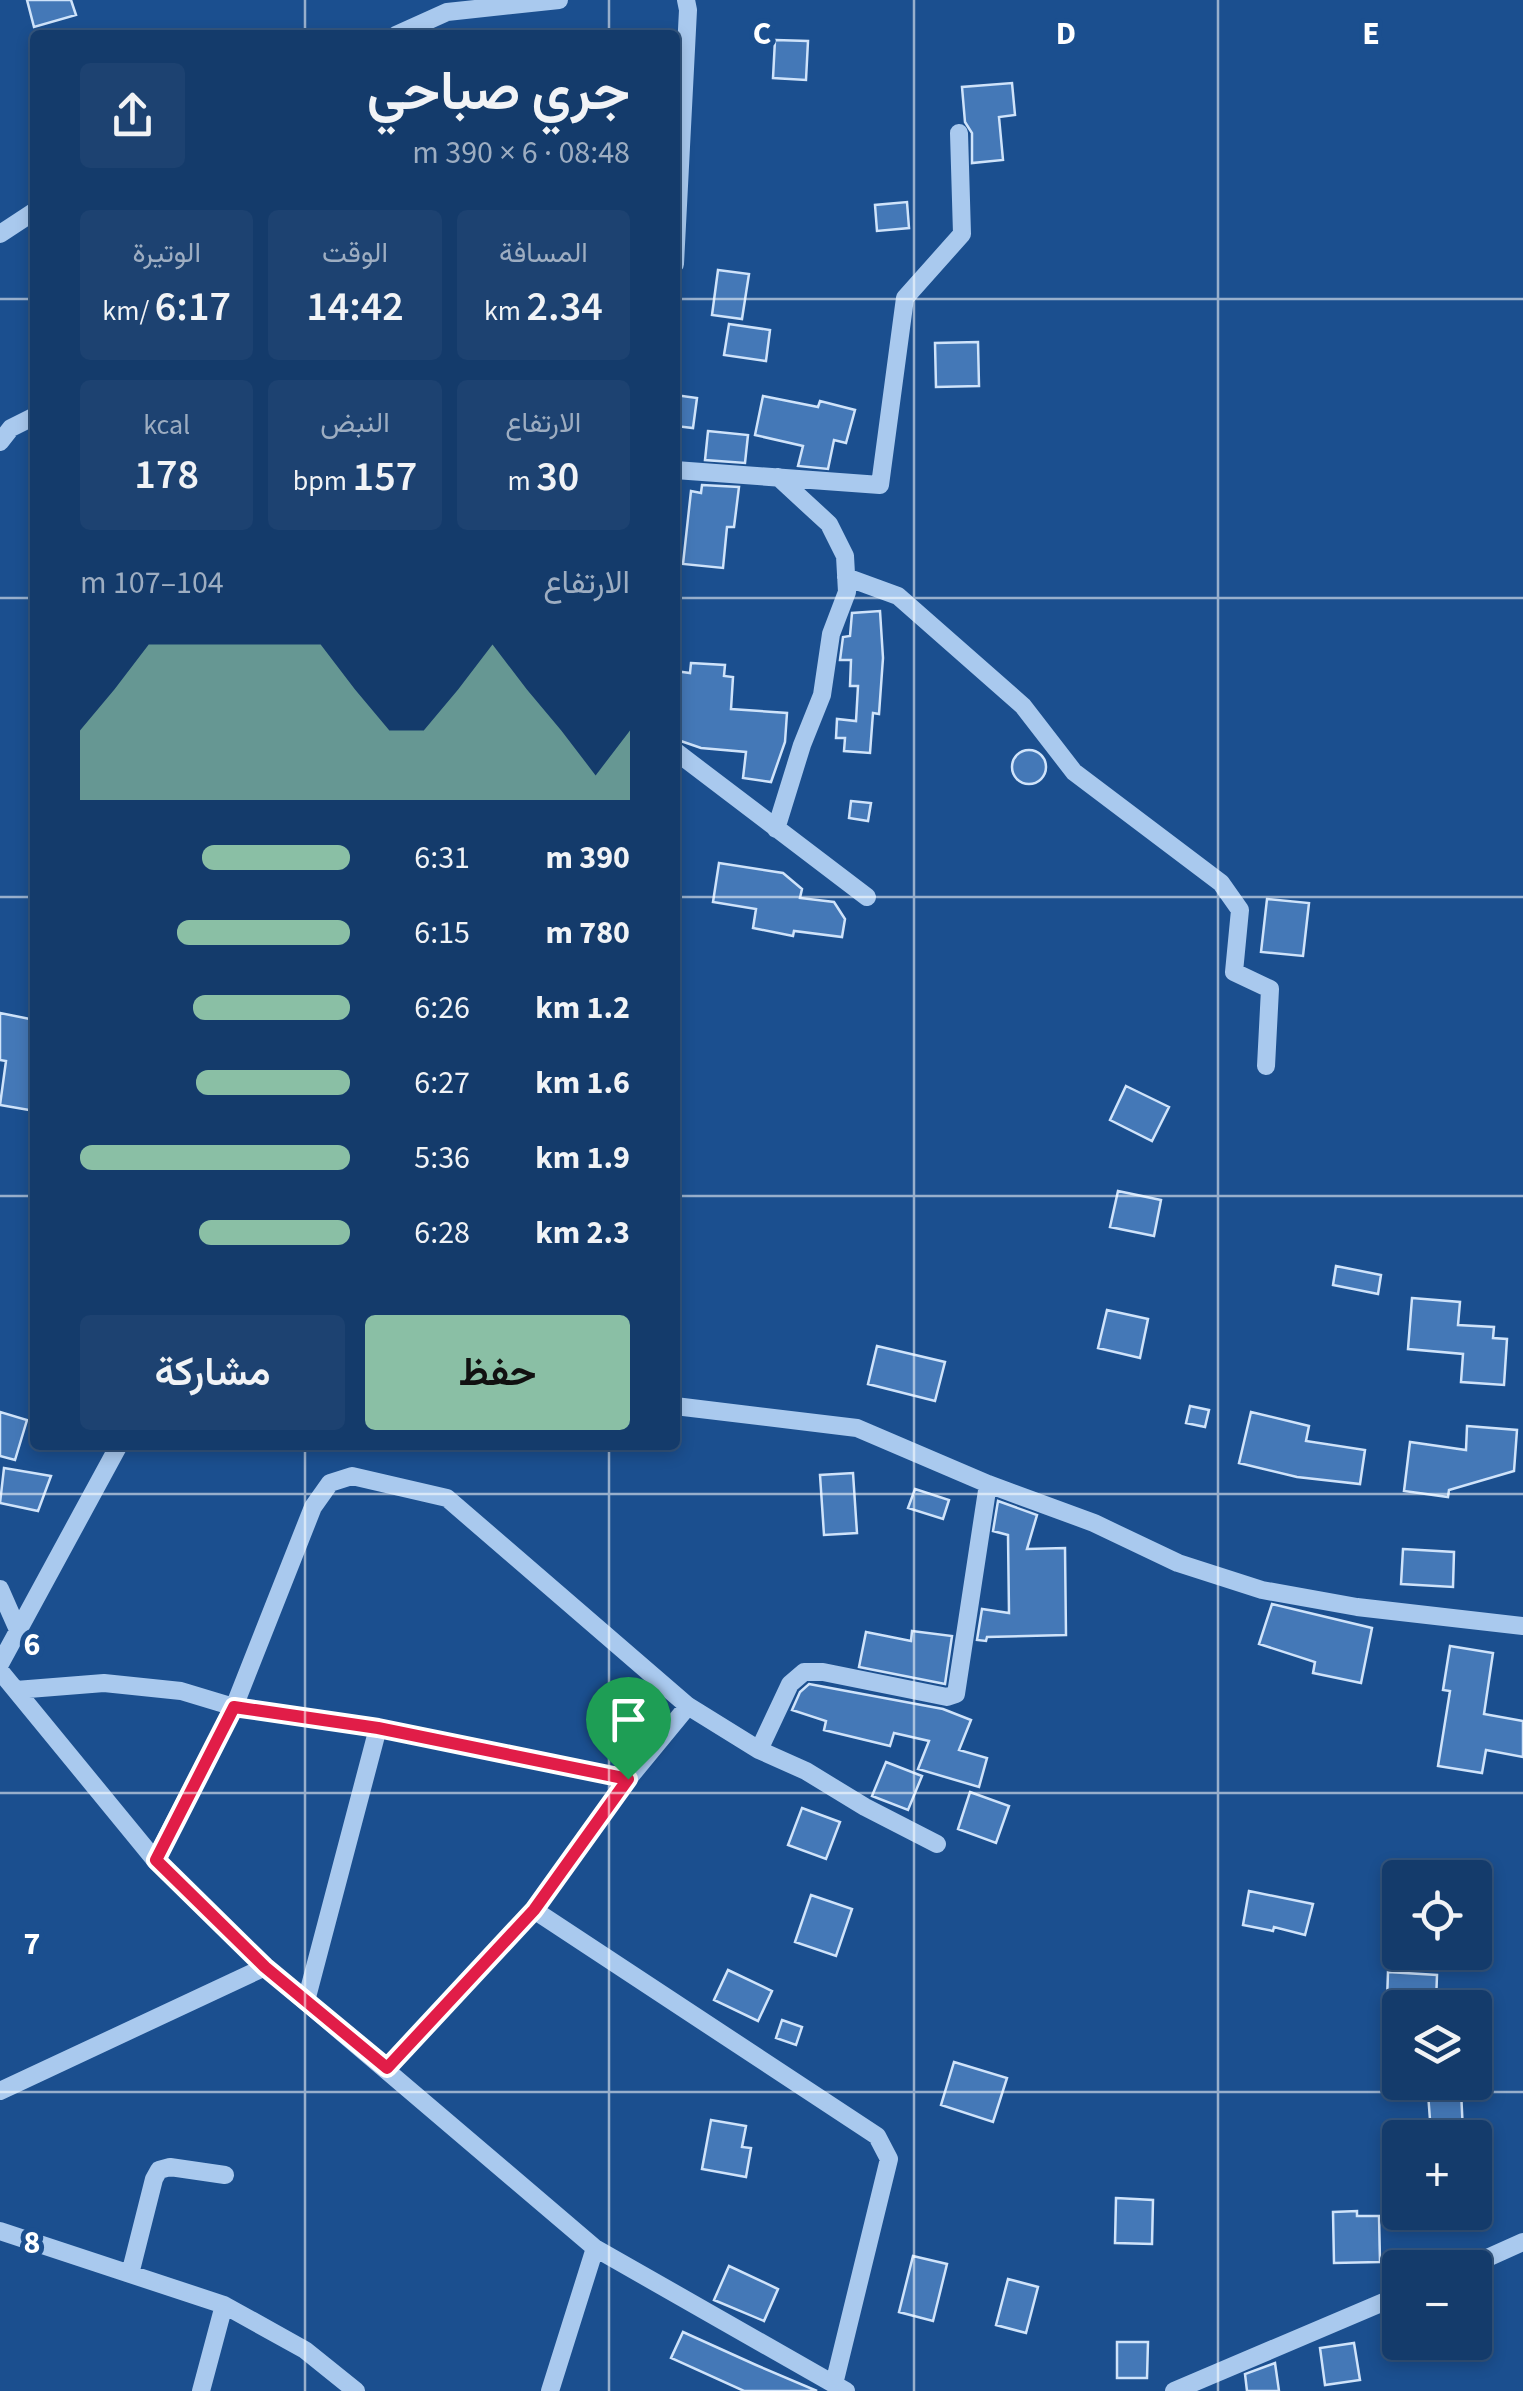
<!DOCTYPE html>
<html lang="ar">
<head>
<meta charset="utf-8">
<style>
  :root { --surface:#143b6b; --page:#1d4271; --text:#f1f3f6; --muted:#9dadc1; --line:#33557e; --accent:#8abfa5 }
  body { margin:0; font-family:"Source Sans 3",Vazirmatn,sans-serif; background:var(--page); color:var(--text); direction:rtl; height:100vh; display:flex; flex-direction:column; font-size:38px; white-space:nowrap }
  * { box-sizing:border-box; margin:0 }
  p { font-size:32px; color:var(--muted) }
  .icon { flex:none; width:55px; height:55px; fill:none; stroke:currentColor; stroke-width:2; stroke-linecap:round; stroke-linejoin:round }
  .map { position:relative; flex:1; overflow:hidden; direction:ltr }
  .sheet { position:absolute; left:30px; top:30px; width:650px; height:1420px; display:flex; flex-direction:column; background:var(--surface); border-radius:10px; box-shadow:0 5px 15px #0003,0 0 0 2px var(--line); direction:rtl }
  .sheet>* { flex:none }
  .buttons { position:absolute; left:1382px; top:1860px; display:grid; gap:20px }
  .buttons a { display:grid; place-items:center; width:110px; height:110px; border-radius:10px; background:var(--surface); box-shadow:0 5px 15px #0003,0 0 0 2px var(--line); font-size:50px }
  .pin { position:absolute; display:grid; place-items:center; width:85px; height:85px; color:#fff; margin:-102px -42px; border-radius:50% 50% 50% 0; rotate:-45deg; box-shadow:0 0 10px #0007 }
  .pin .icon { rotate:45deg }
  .round { display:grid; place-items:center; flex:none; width:105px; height:105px; border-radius:10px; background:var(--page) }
  .summary { display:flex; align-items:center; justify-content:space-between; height:170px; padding:0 50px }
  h1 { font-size:55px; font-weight:600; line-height:75px }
  .stats { display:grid; grid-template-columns:repeat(3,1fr); gap:15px; height:170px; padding:10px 50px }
  .stats div { display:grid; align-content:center; border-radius:10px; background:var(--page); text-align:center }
  .stats b { font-size:42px; font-weight:600 }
  .stats small { font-size:28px; font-weight:400 }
  .stats p { font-size:28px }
  .chart { height:280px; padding:20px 50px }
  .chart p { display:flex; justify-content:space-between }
  .chart svg { width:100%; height:180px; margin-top:10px; fill:var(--accent); opacity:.7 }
  .button { display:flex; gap:20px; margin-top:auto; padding:20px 50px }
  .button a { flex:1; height:115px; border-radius:10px; background:var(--accent); color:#111; font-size:40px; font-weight:600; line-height:115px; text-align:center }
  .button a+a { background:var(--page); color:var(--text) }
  ul { padding:0 50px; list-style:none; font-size:32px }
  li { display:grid; grid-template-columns:160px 120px 1fr; align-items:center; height:75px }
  li i { height:25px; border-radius:12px; background:var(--accent) }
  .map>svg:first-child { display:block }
  .building { fill:#4478b7; stroke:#cfe3fa; stroke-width:2.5 }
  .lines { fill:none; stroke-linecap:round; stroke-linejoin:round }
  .minor { stroke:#a9c9ee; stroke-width:18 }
  .route-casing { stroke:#fff; stroke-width:20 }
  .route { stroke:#e11d48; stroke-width:12 }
  .grid { fill:none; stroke:#fff; stroke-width:2.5; stroke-opacity:0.55 }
  .grid-label { font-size:32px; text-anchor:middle; font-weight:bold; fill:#fff; stroke:#1b4f8f; stroke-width:10; stroke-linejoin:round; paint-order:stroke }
</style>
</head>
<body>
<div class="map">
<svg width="1523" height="2391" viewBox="0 0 1523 2391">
  <rect width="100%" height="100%" fill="#1b4f8f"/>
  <!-- building -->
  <path class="building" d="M27,0H71L76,15L34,27Z
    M775,40L808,41L806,80L773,78Z
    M1012,83L1015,115L999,117L1003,160L972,163V133L965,122L962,87Z
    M907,202L909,228L877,231L875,205Z
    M718,270L749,274L742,319L712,315Z
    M729,324L770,330L766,361L724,355Z
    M978,342L979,386L936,387L935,343Z
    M675,395L697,398L693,428L675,426Z
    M763,396L818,407L820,401L855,410L846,443L834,440L828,469L798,466L803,446L755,435Z
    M708,431L748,435L745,463L705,460Z
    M702,485L739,487L734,527H727L723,568L683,564L691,491L701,493Z
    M880,611L883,658L879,714L873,713L870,753L844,751L845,738H836L837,719L856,721L858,686H850L851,660H840L843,637L850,636L852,613Z
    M691,663L725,665L724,676L733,677L731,709L787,713L785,742L771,782L743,778L746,752L701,748L675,739V671L690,673Z
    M1012 767a17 17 0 1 1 34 0a17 17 0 1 1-34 0Z
    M851,801L871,803L868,821L849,818Z
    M719,863L783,873L802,889L800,898L834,902L845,919L842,937L794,931L793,936L753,928L756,909L713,902Z
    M1267,899L1309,903L1303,956L1261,952Z
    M0,1013L35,1020V1111L0,1105L6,1061L0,1060Z
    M1126,1086L1169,1107L1152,1141L1110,1120Z
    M1118,1191L1161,1200L1154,1236L1110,1227Z
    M1336,1266L1381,1275L1378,1294L1333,1285Z
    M1412,1298L1460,1302L1458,1325L1494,1327L1493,1338L1507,1339L1504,1385L1461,1382L1463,1354L1408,1349Z
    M1107,1310L1148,1319L1140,1358L1098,1348Z
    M877,1346L945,1362L935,1401L868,1384Z
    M1190,1406L1209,1410L1205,1427L1186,1423Z
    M0,1412L27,1420L15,1460L0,1456Z
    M1251,1412L1309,1426L1306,1441L1365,1450L1360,1484L1297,1477L1239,1463Z
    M1467,1426L1517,1430L1514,1471L1449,1490L1448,1497L1404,1491L1410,1442L1466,1450Z
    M4,1468L51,1476L38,1511L0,1503Z
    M853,1473L857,1533L824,1535L820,1475Z
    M915,1489L949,1500L943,1519L908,1508Z
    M998,1501L1037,1515L1027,1549L1065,1548L1066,1635L987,1637L986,1641L977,1640L982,1609L1009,1613L1008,1535L993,1531Z
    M1403,1549L1454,1552L1453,1587L1401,1584Z
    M1272,1604L1372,1628L1361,1683L1313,1673L1315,1662L1259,1644Z
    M912,1631L952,1636L945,1684L859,1667L866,1632L911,1641Z
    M1450,1646L1493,1653L1484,1714L1523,1721V1757L1486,1750L1482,1773L1438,1766L1450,1691L1443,1690Z
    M809,1684L943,1709L971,1720L959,1750L987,1758L979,1787L918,1769L929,1741L894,1733L890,1746L824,1730L826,1721L792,1710L800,1692Z
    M886,1762L922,1776L908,1810L872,1796Z
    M970,1792L1009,1806L996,1843L958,1829Z
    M802,1808L840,1822L826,1859L788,1845Z
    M1249,1891L1313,1904L1305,1935L1274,1927L1273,1931L1243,1925Z
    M811,1895L852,1909L836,1956L795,1942Z
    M728,1970L772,1991L758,2021L714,2000Z
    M1388,1972L1437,1975L1436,2003L1387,2001Z
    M782,2020L802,2027L796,2045L776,2038Z
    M954,2062L1007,2078L993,2122L941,2105Z
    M1461,2091L1463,2132L1431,2133L1428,2093Z
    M711,2120L746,2126L742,2147L751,2148L746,2177L702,2169Z
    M1116,2198L1153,2200L1152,2244L1115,2243Z
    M1357,2211V2216H1379L1380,2262L1334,2263L1333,2212Z
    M913,2256L947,2264L933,2321L899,2312Z
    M729,2266L778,2289L764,2321L714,2300Z
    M1008,2279L1038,2287L1026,2333L996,2325Z
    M683,2332L756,2365L817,2391H744L671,2358Z
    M1117,2342H1148L1147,2378H1117Z
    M1354,2343L1360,2380L1325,2385L1320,2348Z
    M1275,2363L1279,2391H1247L1245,2374Z"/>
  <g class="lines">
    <!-- minor -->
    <path class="minor" d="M396,35L447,12L559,0
      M0,234L35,211
      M675,264L688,10L686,0
      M0,442L11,428L35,416
      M675,470L880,485L905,298L962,234L959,133
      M846,577L898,596L1023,706L1074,772L1221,883L1240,910L1234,972L1270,989L1266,1066
      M675,751L867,897
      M776,829L802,745L822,695L831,634L847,592L845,556L829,524L778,477
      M675,1406L857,1428L988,1484L1094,1523L1178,1563L1262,1590L1357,1607L1523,1626
      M0,1589L18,1630
      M0,1664L119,1445
      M0,1671L155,1860L265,1967L595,2248L846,2391
      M16,1690L104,1683L181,1691L234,1707L378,1728L628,1779
      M759,1750L790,1684L804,1672H823L947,1697L956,1694L988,1484
      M155,1860L234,1707L313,1507L330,1483L352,1476L447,1498L688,1706L759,1750L806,1771L865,1807L937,1844
      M534,1910L877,2136L889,2159L834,2384
      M306,2001L378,1728
      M387,2068L534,1910L628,1779L688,1706
      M0,2091L265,1967
      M0,2231L224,2305L305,2350L356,2391
      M1465,2268L1523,2242
      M130,2274L154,2179L159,2170L170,2167L225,2175
      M201,2391L224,2305
      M550,2391L595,2248
      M1174,2391L1400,2295"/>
  </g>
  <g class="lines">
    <!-- route casing -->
    <g class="route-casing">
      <path id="route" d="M234,1707L378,1728L628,1779L534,1910L387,2068L265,1967L156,1860Z"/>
    </g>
    <!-- route -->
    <use href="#route" class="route"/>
  </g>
  <!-- grid -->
  <path class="grid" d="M305,0V35M609,0V35M914,0V2391M1218,0V2391M0,299H35M675,299H1523M0,598H35M675,598H1523M0,897H35M675,897H1523M0,1196H35M675,1196H1523M305,1445V2391M609,1445V2391M0,1494H1523M0,1793H1523M0,2092H1523"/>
  <g class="grid-label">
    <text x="762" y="44">C</text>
    <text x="1066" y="44">D</text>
    <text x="1371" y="44">E</text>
    <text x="32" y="1655">6</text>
    <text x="32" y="1954">7</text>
    <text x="32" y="2253">8</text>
  </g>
</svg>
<div class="buttons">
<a><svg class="icon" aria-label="locate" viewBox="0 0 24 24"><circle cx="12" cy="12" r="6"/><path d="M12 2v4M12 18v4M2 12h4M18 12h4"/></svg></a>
<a><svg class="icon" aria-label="layers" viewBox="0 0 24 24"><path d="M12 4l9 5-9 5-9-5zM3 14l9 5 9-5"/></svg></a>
<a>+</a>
<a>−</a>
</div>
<div class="pin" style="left:628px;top:1779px;background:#1e9e55"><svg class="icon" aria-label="arrive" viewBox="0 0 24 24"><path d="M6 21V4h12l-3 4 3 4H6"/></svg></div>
<section class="sheet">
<div class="summary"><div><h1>جري صباحي</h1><p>08:48 · 6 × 390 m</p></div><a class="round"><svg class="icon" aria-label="share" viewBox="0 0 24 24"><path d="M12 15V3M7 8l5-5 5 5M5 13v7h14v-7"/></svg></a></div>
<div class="stats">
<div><p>المسافة</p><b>2.34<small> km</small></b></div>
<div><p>الوقت</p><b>14:42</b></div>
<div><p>الوتيرة</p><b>6:17<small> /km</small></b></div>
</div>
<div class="stats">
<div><p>الارتفاع</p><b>30<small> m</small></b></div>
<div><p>النبض</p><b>157<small> bpm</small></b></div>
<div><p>kcal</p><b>178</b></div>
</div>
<div class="chart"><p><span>الارتفاع</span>104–107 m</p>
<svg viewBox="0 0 160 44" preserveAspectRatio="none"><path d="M0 44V27L10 17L20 6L30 6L40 6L50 6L60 6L70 6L80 17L90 27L100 27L110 17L120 6L130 17L140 27L150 38L160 27V44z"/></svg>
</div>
<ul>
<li><b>390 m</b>6:31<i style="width:55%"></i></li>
<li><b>780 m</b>6:15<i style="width:64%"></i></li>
<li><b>1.2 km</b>6:26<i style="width:58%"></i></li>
<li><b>1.6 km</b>6:27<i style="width:57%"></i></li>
<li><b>1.9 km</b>5:36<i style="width:100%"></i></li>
<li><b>2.3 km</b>6:28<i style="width:56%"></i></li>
</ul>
<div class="button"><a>حفظ</a><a>مشاركة</a></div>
</section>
</div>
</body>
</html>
